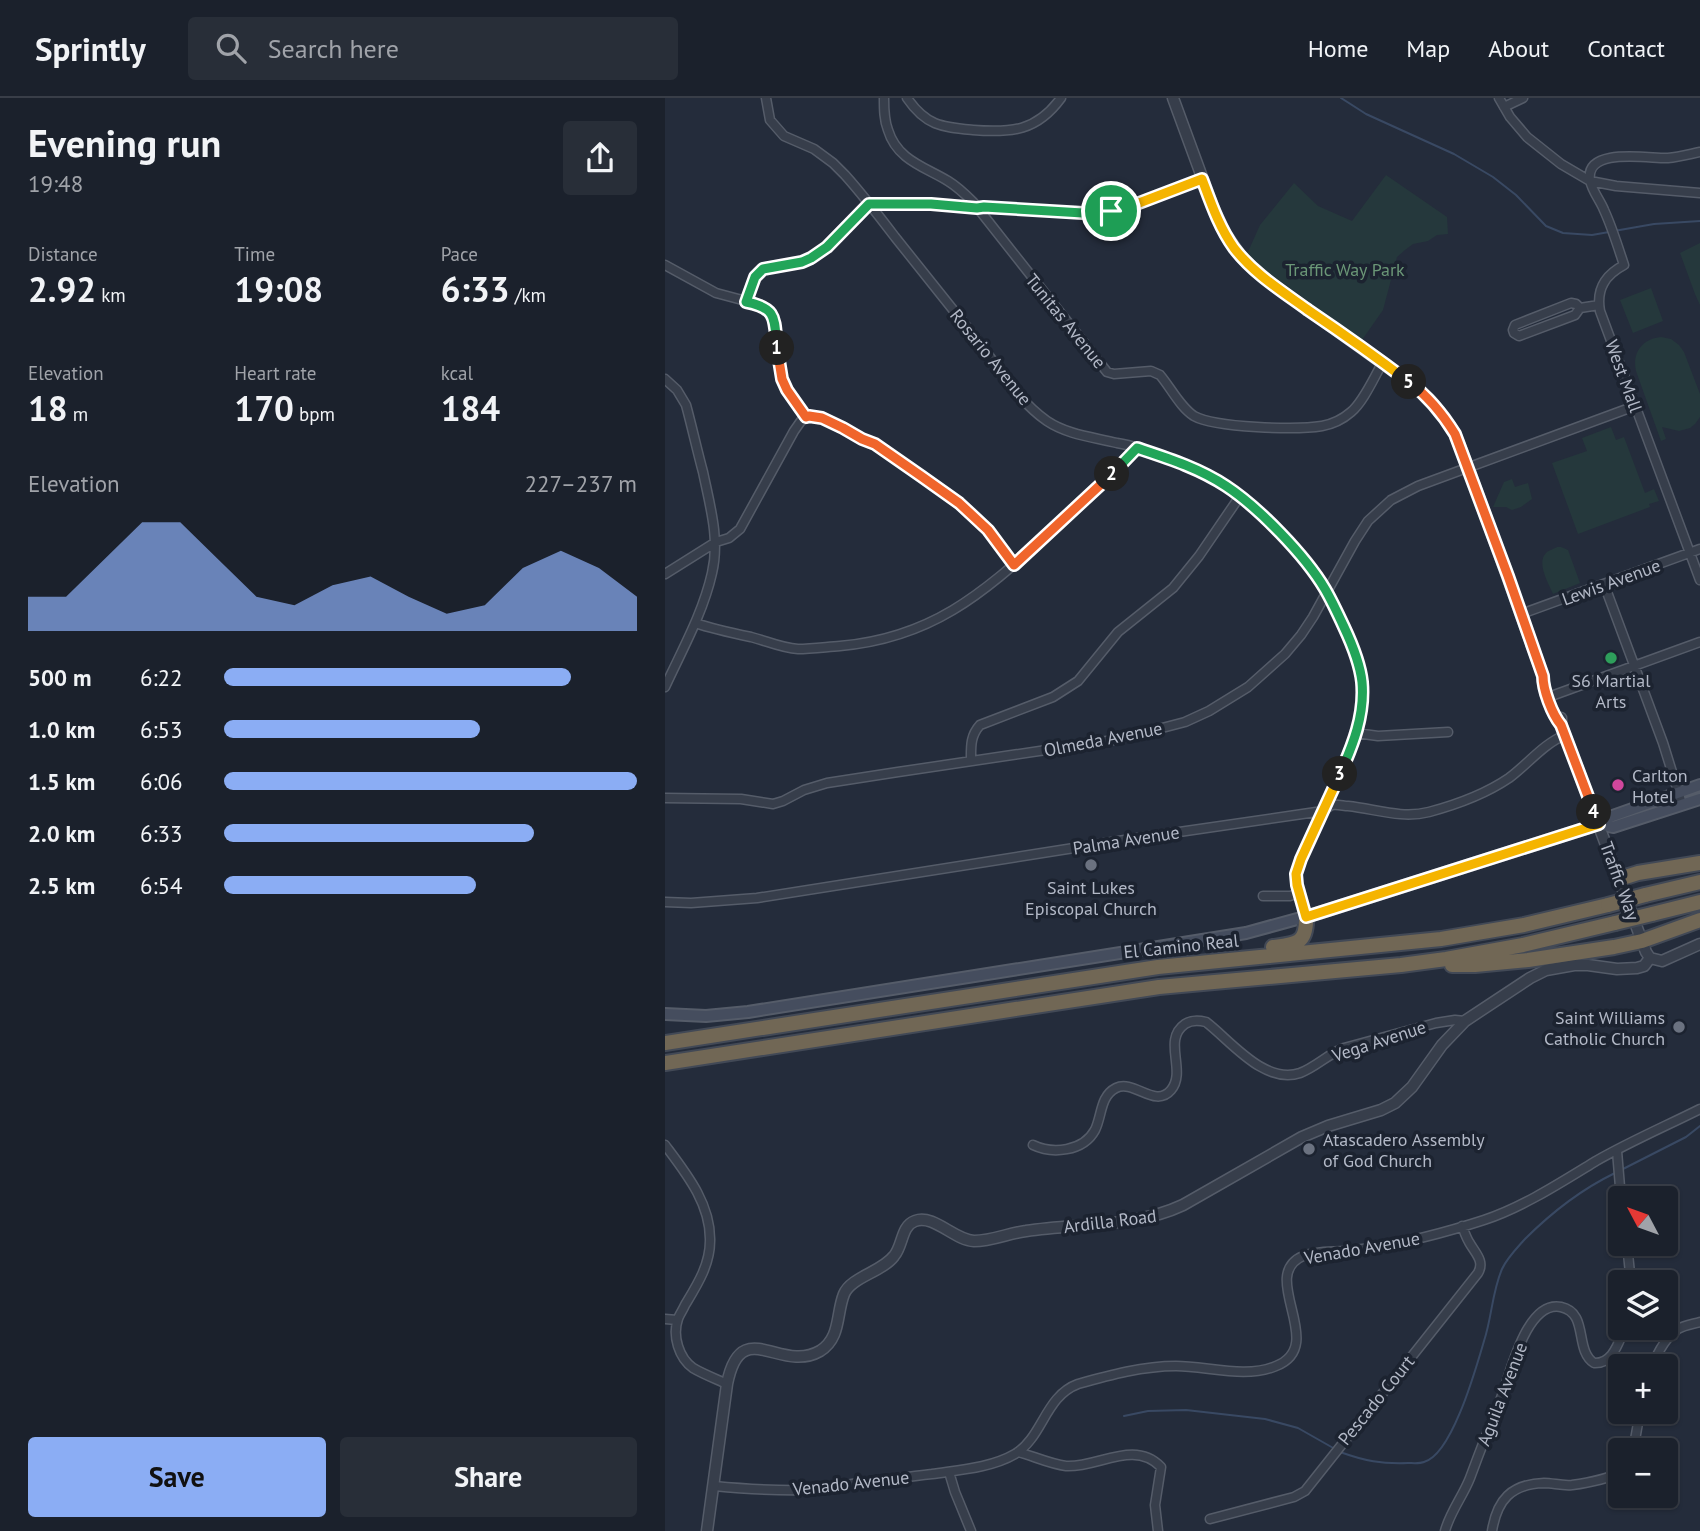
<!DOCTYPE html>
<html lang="en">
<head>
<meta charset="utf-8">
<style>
  :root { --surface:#1b212c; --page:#282e38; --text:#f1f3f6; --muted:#a0a3a9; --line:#393e48; --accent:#8badf4 }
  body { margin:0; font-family:"PT Sans",sans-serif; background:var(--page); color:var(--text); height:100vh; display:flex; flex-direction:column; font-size:26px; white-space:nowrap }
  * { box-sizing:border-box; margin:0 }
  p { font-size:23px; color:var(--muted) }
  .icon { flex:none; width:38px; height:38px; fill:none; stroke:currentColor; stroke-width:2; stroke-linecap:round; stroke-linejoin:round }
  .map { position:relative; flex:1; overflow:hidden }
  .side { display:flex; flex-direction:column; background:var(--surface); width:665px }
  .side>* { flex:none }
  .needle { width:46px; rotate:311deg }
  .controls { position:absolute; left:943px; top:1088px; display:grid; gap:14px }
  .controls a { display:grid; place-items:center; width:70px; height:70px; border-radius:7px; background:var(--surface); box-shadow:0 2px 5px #0004,0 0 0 2px var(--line); font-size:35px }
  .pin { position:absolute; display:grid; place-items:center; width:60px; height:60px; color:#fff; margin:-30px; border:4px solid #fff; border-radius:50%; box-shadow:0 2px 7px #0007 }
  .km { position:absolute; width:35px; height:35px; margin:-18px; border-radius:50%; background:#222; color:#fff; font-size:19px; line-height:35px; text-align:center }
  .round { display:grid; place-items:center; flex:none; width:74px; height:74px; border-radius:7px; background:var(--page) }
  .summary { display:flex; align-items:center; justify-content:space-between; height:119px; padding:0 28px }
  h1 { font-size:38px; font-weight:700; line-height:52px }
  .stats { display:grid; grid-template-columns:repeat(3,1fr); gap:10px; height:119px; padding:7px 28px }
  .stats div { display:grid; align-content:center }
  .stats b { font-size:35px; font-weight:700 }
  .stats small { font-size:19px; font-weight:400 }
  .stats p { font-size:19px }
  .chart { height:196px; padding:14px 28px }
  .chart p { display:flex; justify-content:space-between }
  .chart svg { width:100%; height:126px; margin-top:7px; fill:var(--accent); opacity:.7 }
  .cta { display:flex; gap:14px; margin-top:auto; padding:14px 28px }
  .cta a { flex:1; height:80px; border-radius:7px; background:var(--accent); color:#111; font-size:28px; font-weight:700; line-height:80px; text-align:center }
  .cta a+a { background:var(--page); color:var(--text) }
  ul { padding:0 28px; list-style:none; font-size:23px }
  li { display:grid; grid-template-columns:112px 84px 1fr; align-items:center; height:52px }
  li i { height:18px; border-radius:9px; background:var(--accent) }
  header { display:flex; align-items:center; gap:42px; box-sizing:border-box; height:98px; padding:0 35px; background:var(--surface); border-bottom:2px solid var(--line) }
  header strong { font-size:33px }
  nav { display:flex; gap:38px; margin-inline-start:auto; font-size:24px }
  .search { width:490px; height:63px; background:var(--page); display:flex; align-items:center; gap:18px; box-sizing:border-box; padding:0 24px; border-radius:7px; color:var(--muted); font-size:26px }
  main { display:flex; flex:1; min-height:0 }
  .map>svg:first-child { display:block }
  .green { fill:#25383c }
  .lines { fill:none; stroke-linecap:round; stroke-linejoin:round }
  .stream { stroke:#394963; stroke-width:2 }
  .minor-casing { stroke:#555c69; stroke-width:11 }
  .tertiary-casing { stroke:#555c69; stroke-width:13 }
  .secondary-casing { stroke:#555c69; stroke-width:14 }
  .motorway-casing { stroke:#424956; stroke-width:18 }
  .minor { stroke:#373e4b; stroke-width:8 }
  .tertiary { stroke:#373e4b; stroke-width:10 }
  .secondary { stroke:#454d5e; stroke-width:10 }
  .motorway { stroke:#716755; stroke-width:14 }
  .motorway-bridge-casing { stroke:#424956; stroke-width:18; stroke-linecap:butt }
  .motorway-bridge { stroke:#716755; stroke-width:14 }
  .split-1-casing { stroke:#fff; stroke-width:14 }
  .split-2-casing { stroke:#fff; stroke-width:14 }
  .split-3-casing { stroke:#fff; stroke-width:14 }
  .split-4-casing { stroke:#fff; stroke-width:14 }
  .split-5-casing { stroke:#fff; stroke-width:14 }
  .split-6-casing { stroke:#fff; stroke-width:14 }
  .split-1 { stroke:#22a559; stroke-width:9 }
  .split-2 { stroke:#f0652b; stroke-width:9 }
  .split-3 { stroke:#22a559; stroke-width:9 }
  .split-4 { stroke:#f5b400; stroke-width:9 }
  .split-5 { stroke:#f0652b; stroke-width:9 }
  .split-6 { stroke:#f5b400; stroke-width:9 }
  .leisure-dot { fill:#2e9e5b; stroke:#1c2330; stroke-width:2.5 }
  .hotel-dot { fill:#d1479c; stroke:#1c2330; stroke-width:2.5 }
  .worship-dot { fill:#6b7280; stroke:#1c2330; stroke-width:2.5 }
  .labels { text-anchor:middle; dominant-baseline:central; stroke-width:7; stroke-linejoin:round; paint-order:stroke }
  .park-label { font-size:18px; fill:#6b9777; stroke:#1c2330 }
  .street-label { font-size:18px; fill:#b3b9c7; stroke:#1c2330 }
  .poi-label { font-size:18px; fill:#b3b9c7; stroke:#1c2330 }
</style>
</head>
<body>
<header>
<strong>Sprintly</strong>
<div class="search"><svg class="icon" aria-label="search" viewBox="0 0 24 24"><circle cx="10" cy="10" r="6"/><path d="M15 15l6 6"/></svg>Search here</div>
<nav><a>Home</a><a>Map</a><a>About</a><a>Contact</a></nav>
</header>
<main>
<section class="side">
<div class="summary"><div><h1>Evening run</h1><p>19:48</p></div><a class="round"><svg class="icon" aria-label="share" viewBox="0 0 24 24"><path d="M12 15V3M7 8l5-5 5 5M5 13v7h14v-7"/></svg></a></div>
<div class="stats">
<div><p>Distance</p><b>2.92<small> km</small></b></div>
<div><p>Time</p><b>19:08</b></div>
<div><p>Pace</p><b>6:33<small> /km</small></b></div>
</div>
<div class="stats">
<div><p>Elevation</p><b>18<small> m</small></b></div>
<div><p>Heart rate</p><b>170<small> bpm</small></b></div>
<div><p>kcal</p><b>184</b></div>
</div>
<div class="chart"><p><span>Elevation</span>227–237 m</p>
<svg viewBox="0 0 160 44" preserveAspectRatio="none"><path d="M0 44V32L10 32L20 19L30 6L40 6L50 19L60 32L70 35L80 28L90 25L100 32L110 38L120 35L130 22L140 16L150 22L160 32V44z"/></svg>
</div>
<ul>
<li><b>500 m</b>6:22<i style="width:84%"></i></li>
<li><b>1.0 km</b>6:53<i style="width:62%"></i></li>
<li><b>1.5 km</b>6:06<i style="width:100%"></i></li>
<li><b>2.0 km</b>6:33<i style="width:75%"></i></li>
<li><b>2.5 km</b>6:54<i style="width:61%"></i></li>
</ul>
<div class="cta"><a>Save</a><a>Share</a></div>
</section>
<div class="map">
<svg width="1035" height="1433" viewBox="0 0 1035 1433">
  <rect width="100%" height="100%" fill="#242c3b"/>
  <!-- green -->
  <path class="green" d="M721,77L782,119L783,136L772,137L763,143L748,146L740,152L732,159L718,212L697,242L601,173L582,156L595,127L629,85L653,108L687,123Z
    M1035,145V207L1030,196L1015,155Z
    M986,190L998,223L968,235L955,202Z
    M996,239L1006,241L1014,247L1019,254L1035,296V319L1030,326L1025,330L1014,333L997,329L1001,341L996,343L971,273C967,255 977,241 996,239Z
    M946,329L951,342L959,339L980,395L989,391L994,403L984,406L985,409L913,436L887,365L922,353L917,340Z
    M847,381L850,389L863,385L867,401L856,409L847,412L841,409H828L839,384Z
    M892,449H896L903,452L915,485L888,496C884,486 871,465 881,455C882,453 891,450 892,449Z"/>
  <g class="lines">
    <!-- stream -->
    <path class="stream" d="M676,0L701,16L789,56L828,79L851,97L881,128L898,135L927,137L944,134
      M949,133L989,126L1035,123
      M958,1071L1021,1039L1035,1028
      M459,1318L483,1313L521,1312L600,1321L633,1330L670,1351
      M675,1354C700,1363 716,1366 743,1365C747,1365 754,1366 759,1364C787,1357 811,1270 819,1243C827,1219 827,1194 837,1171C842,1160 852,1150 860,1141C887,1114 915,1092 950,1075"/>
    <!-- minor casing -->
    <g class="minor-casing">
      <path id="minor" d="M101,0L105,22L119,38L149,51L168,65L180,77C198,97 214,118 230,139C258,174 285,208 313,243C334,270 353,303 382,323C403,337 428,339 452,345C471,348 490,355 508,362C532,372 556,384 577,400C626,436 679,508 694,567C699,585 698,606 695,625C691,643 681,662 673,679C659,709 644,740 632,771L631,781L641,819
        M219,0C219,11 219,22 223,32C232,62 260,69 283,83C293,89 300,96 308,104L442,274L449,276L486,273L495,277C506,290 515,309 529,318C550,330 633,332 657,328C668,326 678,321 686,314C699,303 709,279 718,264
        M242,0C261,28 277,29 308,32C347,35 372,33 396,0
        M834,0L845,19L862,39L896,66L925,83L951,88L1035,95
        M839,9L858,0
        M1035,54C1025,56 1014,59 1003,60C986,61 920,48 925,82C927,93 935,102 939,112C947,129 953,149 959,167C940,177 931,191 935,213L1035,482
        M0,167L51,195L96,207L103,212L110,227L115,275C120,292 131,305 141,319
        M81,204L93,174L102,169L137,164L154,155L204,106H266L312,110L319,109L418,115C460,113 498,96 537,81
        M915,210L910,217L854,238L849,235L848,232L850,227L906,205L911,206L915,210L934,207
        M0,281L12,292L21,307C27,329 32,352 38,374C45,408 55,441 47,475C38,515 17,552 0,589
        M0,476L51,444L64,440L75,431L129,333L136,323L144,318C169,321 187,337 210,346L294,406L323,432L349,467
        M939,486L998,645L1017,706
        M856,516L1035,451
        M30,525C48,531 67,535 86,539C102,543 116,550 133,551C146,551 161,549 175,548C266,540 316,497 381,438C412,409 443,380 473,350
        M889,597L1035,544
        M691,635L713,638L783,634
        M306,663C306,649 305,638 315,627L388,599L413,583L453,534L508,490L534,458L575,398
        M0,700L76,701L108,706L118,703L139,692L162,685L233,674L455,641L520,624L544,613L583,589L620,556L636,537L648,519L690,443L703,423L726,402L753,388L970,308
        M598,798H625L635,795
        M0,804L26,805L92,800L466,741L658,713C661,711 664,708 667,707C672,706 679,708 683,708C711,711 736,721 764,714C790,707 822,695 844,680C863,666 878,646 900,637
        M0,1047C21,1075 46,1106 45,1143C45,1167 32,1187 20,1207C18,1212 14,1217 13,1221C7,1238 14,1260 28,1270C38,1276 51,1281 62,1286
        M368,1047C387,1056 418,1054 430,1032C437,1018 435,998 451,990C469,981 490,1011 506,992C522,973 497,942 520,926C526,922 533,922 541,924C565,942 599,987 635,975C651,969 663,956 679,950L771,925L790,922L800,923
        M952,1053L956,1101
        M962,1146L966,1185
        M0,1221L12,1222
        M987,1269C992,1256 1001,1239 1013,1231C1019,1227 1028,1226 1035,1224
        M968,1353L975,1314
        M353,1354C368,1358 385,1366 401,1368C433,1370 469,1341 496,1369L490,1407L493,1433
        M284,1374L290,1394L306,1433
        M49,1388C81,1391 113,1393 145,1392C159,1391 173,1388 187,1386C214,1383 240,1379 267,1376C293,1372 326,1370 350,1356C378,1339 380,1298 413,1286C445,1277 478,1268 511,1268C542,1268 581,1281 611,1268C664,1247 592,1178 638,1158C650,1153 666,1154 680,1153C688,1152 697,1151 706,1150C744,1144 782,1134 819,1122C858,1109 895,1085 931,1063C964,1044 1001,1028 1035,1011
        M545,1421L629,1399L640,1393L813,1175C820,1163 810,1155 804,1144C801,1139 799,1133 797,1128
        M780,1433C785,1414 798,1398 805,1380C815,1353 825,1327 836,1300C845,1277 861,1202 896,1209C924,1215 909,1252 929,1265C948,1266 953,1245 960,1230
        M827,1433C832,1402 846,1386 879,1385C888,1385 897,1388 907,1387C922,1385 942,1381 956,1374"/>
    </g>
    <!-- tertiary casing -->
    <g class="tertiary-casing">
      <path id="tertiary" d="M508,0L548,109L560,135L578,161L607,186L749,288L765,302L780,320L790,336L803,369L878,578C878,592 887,616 896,627
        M896,620V627L900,637L981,854L985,860
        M42,1433L62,1286C76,1216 115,1276 155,1253C176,1240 171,1216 179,1196C186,1179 217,1174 229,1158C238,1148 236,1128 250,1123C269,1116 289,1142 309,1143C327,1143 344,1135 361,1133C414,1125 469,1130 518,1107L637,1039L663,1028L716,1012L730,1005L747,989L777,947L800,923L865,880L881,872L909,867H923L952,871L972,870L979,868L985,860L997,863L1035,846"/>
    </g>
    <!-- secondary casing -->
    <g class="secondary-casing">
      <path id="secondary" d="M934,726L948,729L1035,701
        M0,916L41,918L83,914L581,835L654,815L934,726L939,721L1035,687"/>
    </g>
    <!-- motorway casing -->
    <g class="motorway-casing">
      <path id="motorway" d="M954,781L973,775L1035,765
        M980,797L1035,784
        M987,816L1035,804
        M608,849C631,846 642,846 641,819
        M787,867H810L863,862L949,849L977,843L1035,822
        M0,945L493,869L776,841L859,827L943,807
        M0,965L494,889L736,867L781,861L858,847L950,825"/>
    </g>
    <!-- minor -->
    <use href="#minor" class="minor"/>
    <!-- tertiary -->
    <use href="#tertiary" class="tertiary"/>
    <!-- secondary -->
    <use href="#secondary" class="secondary"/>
    <!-- motorway -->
    <use href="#motorway" class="motorway"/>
    <!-- motorway-bridge casing -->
    <g class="motorway-bridge-casing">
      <path id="motorway-bridge" d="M943,807L980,797
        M950,825L987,816"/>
    </g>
    <!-- motorway-bridge -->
    <use href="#motorway-bridge" class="motorway-bridge"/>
  </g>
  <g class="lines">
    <!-- split-1 casing -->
    <g class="split-1-casing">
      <path id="split-1" d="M112,250C109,221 113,210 81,204L90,179L98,171L137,164L146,160L162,149L204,106H266L312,110L319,109L418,115L446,113"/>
    </g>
    <!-- split-2 casing -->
    <g class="split-2-casing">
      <path id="split-2" d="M112,250L117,281L122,292L141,319L144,318L157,320L178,330L197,341L210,346L256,378L294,405L323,432L349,467L447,376"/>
    </g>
    <!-- split-3 casing -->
    <g class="split-3-casing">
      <path id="split-3" d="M447,376L472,350C502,360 534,370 561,388C593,409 640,457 660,491C667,503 673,516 679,529C687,546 695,565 697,584C700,617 688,647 675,676"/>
    </g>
    <!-- split-4 casing -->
    <g class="split-4-casing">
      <path id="split-4" d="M675,676L636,761L631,776L632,787L641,819L934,726L929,714"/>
    </g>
    <!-- split-5 casing -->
    <g class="split-5-casing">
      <path id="split-5" d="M744,284C764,299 777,315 790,336L843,478L878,578C878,592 887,616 896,627L929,714"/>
    </g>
    <!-- split-6 casing -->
    <g class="split-6-casing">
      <path id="split-6" d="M446,113L474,105L537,81C546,105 554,129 569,150C589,176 617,193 643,212C677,235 711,259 744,284"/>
    </g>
    <!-- split-1 -->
    <use href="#split-1" class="split-1"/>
    <!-- split-2 -->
    <use href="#split-2" class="split-2"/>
    <!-- split-3 -->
    <use href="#split-3" class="split-3"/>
    <!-- split-4 -->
    <use href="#split-4" class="split-4"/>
    <!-- split-5 -->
    <use href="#split-5" class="split-5"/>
    <!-- split-6 -->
    <use href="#split-6" class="split-6"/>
  </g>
  <!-- markers -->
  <circle class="leisure-dot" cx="946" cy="560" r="7"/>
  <circle class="hotel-dot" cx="953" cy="687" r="7"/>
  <g class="worship-dot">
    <circle cx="426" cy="767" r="7"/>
    <circle cx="1014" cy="929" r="7"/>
    <circle cx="644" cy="1051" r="7"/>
  </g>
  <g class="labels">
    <!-- park labels -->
    <g class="park-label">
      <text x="680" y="171">Traffic Way Park</text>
    </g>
    <!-- street labels -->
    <g class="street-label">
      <text transform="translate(401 223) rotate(51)">Tunitas Avenue</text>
      <text transform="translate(326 259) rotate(51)">Rosario Avenue</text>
      <text transform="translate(959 278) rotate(70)">West Mall</text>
      <text transform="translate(946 484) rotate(-20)">Lewis Avenue</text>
      <text transform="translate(438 641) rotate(-11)">Olmeda Avenue</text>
      <text transform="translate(461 742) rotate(-9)">Palma Avenue</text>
      <text transform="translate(955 783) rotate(70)">Traffic Way</text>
      <text transform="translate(516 848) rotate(-6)">El Camino Real</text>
      <text transform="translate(714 943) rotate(-18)">Vega Avenue</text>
      <text transform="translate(445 1123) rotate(-7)">Ardilla Road</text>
      <text transform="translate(697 1150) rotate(-10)">Venado Avenue</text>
      <text transform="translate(837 1296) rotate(-69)">Aguila Avenue</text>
      <text transform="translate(711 1302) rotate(-51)">Pescado Court</text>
      <text transform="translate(186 1385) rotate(-6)">Venado Avenue</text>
    </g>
    <!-- poi labels -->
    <g class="poi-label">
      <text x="946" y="582">S6 Martial<tspan x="946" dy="21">Arts</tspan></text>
      <text x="967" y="677" text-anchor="start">Carlton<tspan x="967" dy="21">Hotel</tspan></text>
      <text x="426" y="789">Saint Lukes<tspan x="426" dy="21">Episcopal Church</tspan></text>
      <text x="1000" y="919" text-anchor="end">Saint Williams<tspan x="1000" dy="21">Catholic Church</tspan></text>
      <text x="658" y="1041" text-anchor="start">Atascadero Assembly<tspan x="658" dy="21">of God Church</tspan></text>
    </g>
  </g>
</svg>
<div class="controls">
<a><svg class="needle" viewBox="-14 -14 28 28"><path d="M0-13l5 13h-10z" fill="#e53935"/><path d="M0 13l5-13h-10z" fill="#a0a3a9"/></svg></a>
<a><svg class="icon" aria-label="layers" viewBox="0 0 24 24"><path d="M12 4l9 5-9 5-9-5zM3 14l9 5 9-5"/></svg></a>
<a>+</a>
<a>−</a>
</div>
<div class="pin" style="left:446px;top:113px;background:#1e9e55"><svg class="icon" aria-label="arrive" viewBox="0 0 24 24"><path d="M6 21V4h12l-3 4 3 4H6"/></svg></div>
<b class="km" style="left:112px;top:250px">1</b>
<b class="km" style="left:447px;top:376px">2</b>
<b class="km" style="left:675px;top:676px">3</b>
<b class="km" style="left:929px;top:714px">4</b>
<b class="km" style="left:744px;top:284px">5</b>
</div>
</main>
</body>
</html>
